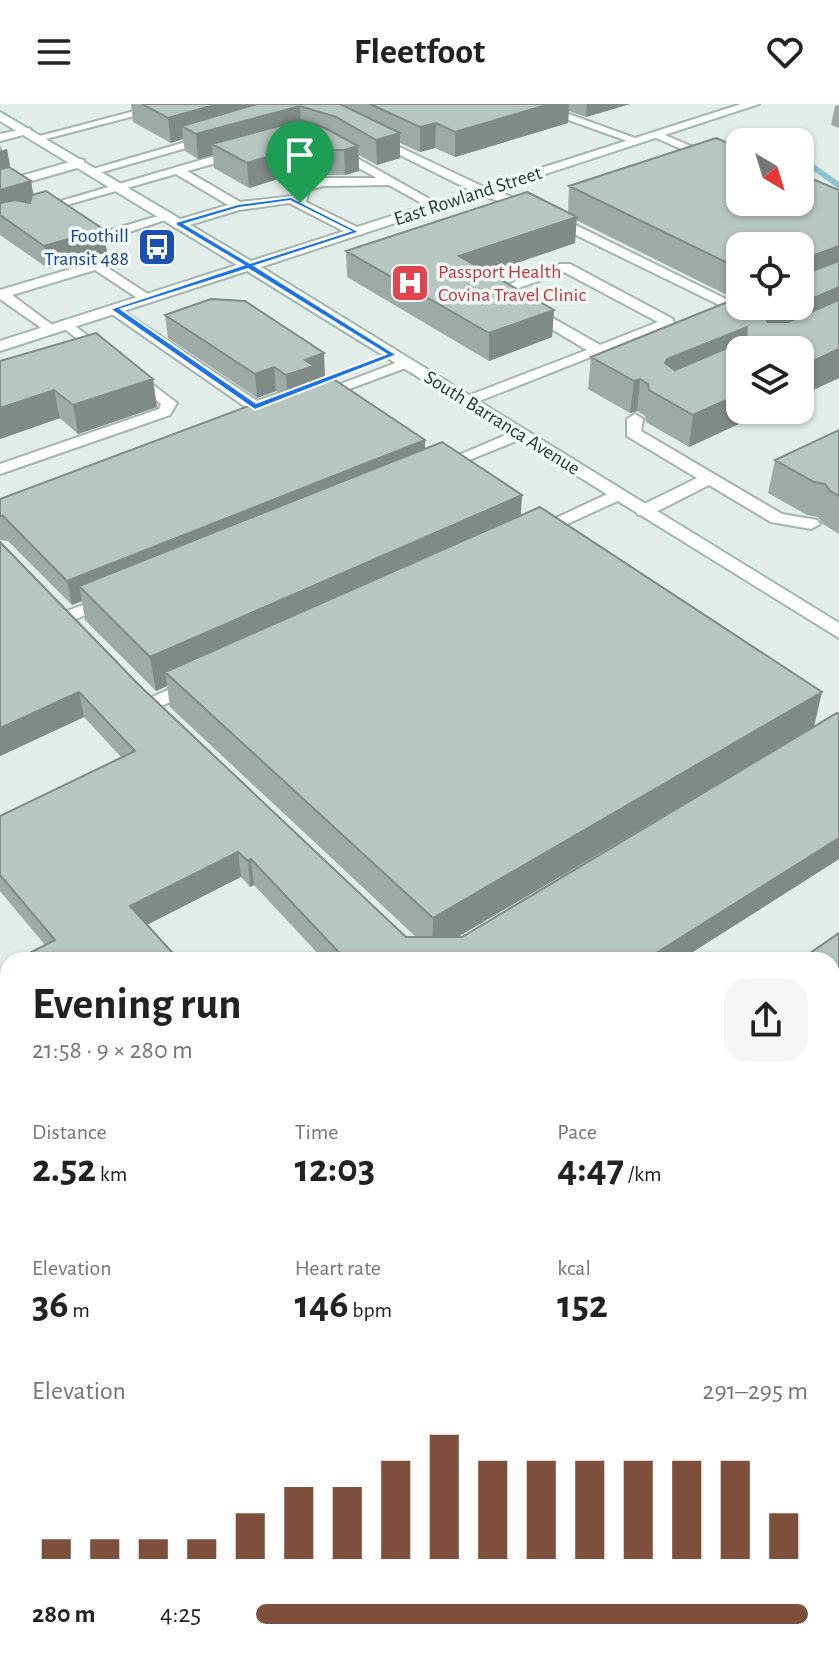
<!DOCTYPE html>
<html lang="en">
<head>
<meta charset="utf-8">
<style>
  :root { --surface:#fff; --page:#f6f6f6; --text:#222; --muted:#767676; --accent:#7e4f3d }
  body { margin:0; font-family:"Alegreya Sans",sans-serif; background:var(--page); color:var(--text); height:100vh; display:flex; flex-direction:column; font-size:30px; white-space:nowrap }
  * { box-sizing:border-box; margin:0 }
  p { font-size:26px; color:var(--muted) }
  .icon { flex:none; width:44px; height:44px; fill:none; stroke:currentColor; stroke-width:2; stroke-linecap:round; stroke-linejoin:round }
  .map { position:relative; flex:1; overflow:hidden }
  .drawer { position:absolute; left:0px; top:848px; width:840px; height:708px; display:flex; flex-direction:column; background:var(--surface); border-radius:24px 24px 0 0; box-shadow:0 2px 6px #0004 }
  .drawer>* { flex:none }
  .needle { width:52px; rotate:142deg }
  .tools { position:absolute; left:726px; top:24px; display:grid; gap:16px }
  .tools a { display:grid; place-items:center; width:88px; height:88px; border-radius:16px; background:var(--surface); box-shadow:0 2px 6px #0004; font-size:40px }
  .pin { position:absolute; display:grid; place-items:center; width:68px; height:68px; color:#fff; margin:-82px -34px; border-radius:50% 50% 50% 0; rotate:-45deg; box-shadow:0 0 8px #0007 }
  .pin .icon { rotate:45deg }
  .round { display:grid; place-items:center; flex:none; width:84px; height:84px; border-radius:24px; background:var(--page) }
  .summary { display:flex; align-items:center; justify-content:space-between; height:136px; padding:0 32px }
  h1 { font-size:44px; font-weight:600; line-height:60px }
  .metrics { display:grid; grid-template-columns:repeat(3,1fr); gap:12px; height:136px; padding:8px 32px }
  .metrics div { display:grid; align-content:center }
  .metrics b { font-size:40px; font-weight:600 }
  .metrics small { font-size:22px; font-weight:400 }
  .metrics p { font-size:22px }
  .chart { height:224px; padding:16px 32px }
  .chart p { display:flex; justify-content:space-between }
  .chart svg { width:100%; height:144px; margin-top:8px; stroke:var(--accent); stroke-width:6 }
  ul { padding:0 32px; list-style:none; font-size:26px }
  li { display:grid; grid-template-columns:128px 96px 1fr; align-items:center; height:60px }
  li i { height:20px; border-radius:10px; background:var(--accent) }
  header { display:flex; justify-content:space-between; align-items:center; height:104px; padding:0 32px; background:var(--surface); font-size:36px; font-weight:600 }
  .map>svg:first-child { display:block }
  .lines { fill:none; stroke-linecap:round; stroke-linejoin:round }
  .stream { fill:#8bc2d0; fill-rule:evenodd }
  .service-casing { stroke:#a5b4af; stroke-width:4 }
  .minor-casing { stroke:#a5b4af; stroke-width:4 }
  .secondary-casing { stroke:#a0b7b0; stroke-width:4 }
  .service { fill:#fff; fill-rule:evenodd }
  .minor { fill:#fff; fill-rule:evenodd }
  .secondary { fill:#fff; fill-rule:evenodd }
  .wall { fill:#9daaa6; fill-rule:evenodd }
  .shaded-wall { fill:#808b87 }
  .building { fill:#b7c6c1; stroke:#808b87; stroke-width:2; fill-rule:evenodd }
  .route { fill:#1a73e8; stroke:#fff; stroke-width:2; fill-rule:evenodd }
  .labels { text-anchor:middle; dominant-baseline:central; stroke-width:7; stroke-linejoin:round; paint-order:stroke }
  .far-street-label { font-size:20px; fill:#223c36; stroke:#f2f8f5 }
  .far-transit-label { font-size:20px; fill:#164399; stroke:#f2f8f5; text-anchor:end }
  .far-health-label { font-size:20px; fill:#be3a42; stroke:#f2f8f5; text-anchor:start }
</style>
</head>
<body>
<header><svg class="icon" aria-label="menu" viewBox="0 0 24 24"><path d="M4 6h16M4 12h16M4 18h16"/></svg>Fleetfoot<svg class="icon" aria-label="heart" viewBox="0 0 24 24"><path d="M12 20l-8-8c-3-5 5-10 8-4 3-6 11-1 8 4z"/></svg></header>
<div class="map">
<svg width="839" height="1556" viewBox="0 0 839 1556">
  <rect width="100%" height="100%" fill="#e2ece8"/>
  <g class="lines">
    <!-- stream -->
    <path class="stream" d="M800,50L839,78V85L800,57Z"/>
    <!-- service casing -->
    <g class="service-casing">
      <path id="service" d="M161,0H180L38,37L32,34Z
        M524,0H541L643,37L633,39Z
        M27,24L31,25V29L0,37V30Z
        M658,28L740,63V71L654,33L652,31Z
        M210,31L214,32V36L92,71L86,67Z
        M374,31L486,84L535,101L740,202L753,207L766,202H785L758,215H748L527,107L478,90L370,36L368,34Z
        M332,40L442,102L432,105L389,81L323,82L309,86L306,98L361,125V131H351L289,99L239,106L179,124L174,123V117L228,101L176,70L63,102L104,128L168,109L174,113L102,137L47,101L242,44L246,45V51L187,67L240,98L295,92L299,81L322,74H377L328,47L326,44Z
        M80,55L84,56V62L0,86V78Z
        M97,157L154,194L142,197L95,166L12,191L55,223V229L50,230L0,195V186Z
        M560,160H570L673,215L674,220L472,300H462V294L587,246L489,188ZM564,168L658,218L600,241L507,188Z
        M114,201L257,297L277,290L285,295L260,306H250L109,208L107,205Z
        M67,216L177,299L170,311L0,370V360L159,305L161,300L62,223V217Z
        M406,255L411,256V262L322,295L317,297L309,292Z
        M635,310L643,315L641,327L782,410L817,416L820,420L811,425L771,418L709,381L650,411H638L636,407L638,403L697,374L627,332V315Z
        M520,325L528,330L526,333L442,367L436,369L428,364Z
        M618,385L626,390L624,394L541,432H529L526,428Z
        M111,490L120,495L117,499L68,518L59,513L62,509Z
        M193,575L200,577L203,581L200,585L152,606L142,600L145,596Z"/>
    </g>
    <!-- minor casing -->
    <g class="minor-casing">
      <path id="minor" d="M839,1150V1180L832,1182V1152Z
        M832,1223L839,1225V1257L832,1255Z
        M323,1548H366L363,1556H320Z"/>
    </g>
    <!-- secondary casing -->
    <g class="secondary-casing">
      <path id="secondary" d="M741,0H759L261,163L839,519V534L247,167L0,247V237L237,161L0,17V8L251,157Z"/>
    </g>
    <!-- service -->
    <use href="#service" class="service"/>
    <!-- minor -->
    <use href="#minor" class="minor"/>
    <!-- secondary -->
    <use href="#secondary" class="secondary"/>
  </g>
  <!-- wall -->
  <path class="wall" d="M131,0H630L586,13L569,7L568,19L455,53L435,44L420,48L400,39V54L377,61L359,51V67L345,71H321L296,80L284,73L249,84L214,64L213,51L198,55L185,47L183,35L171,39L133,18Z
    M839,1V24L831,21L835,2Z
    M0,41L10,64L31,77L33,91L107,148L49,165L0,131Z
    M569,82L839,86V274L800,292V246L740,306H769L689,343L646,318L645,312L637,307L630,309L588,285L591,253L735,195L576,116L575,139L488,169L554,206L552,233L489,257L347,173L346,147L568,109ZM740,142H800V202H740Z
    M165,211L325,273L314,277L425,336V344L522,391L520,411L814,623L458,833H462L839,610V755L680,856H324L254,781L250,783L241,773L45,841L0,787V712L121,653L84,613L0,652V438L139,581L406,833H416L170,603L167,582L156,587L85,516L82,497L72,501L8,437L0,436V395L280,290L276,287L257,294L168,234Z
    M0,257L157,303L78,330L60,314L0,335Z
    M839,326V430L823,420L818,413L807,411L768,389L775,356Z
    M737,1548H832L839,1556H744Z"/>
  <!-- shaded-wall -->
  <path class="shaded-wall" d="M218,0H255L300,2L301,27L212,40L213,51L198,55L196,30L182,22L183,35L171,39L168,14Z
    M550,0H569L568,19L455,53V28Z
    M587,0H630L586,13Z
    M436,19L435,44L420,48V23Z
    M400,29V54L377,61L376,36Z
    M358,42L359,67L345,71L344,46Z
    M7,45L11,67L0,70V47Z
    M320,46L321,71L296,80L295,55Z
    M283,48L284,73L249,84L247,59Z
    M31,77L35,100L0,109V86Z
    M577,113L575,139L458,179L459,152Z
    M103,125L107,148L49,165L44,142Z
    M839,142V165L800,185L804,155Z
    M839,183V211L760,245L765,214L794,202H800V200Z
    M554,206L552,233L489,257V229Z
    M747,223L744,246L661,291L665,259L667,255Z
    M839,245V274L800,292V263Z
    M324,249L325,273L314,277L315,285L288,295L286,271L305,256Z
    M274,263L276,287L257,294L255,270Z
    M153,275L157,303L78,330L73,301Z
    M640,275L637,307L630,309L634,277Z
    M54,286L60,314L0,335V304Z
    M740,290V306H769L689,343L693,311Z
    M425,336V360L79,482L82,497L72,501L67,477Z
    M522,391L520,424L165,568L167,582L156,587L150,553Z
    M79,588L84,613L0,652V624Z
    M822,588L814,623L432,848L433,814Z
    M839,734V755L680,856H645Z
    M238,748L241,773L135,827L130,802Z
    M251,755L254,781L250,783L248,757Z
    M839,924V943L832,948V929Z
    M8,1265V1284L0,1287V1268Z
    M88,1548H112L101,1556H77Z"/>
  <!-- building -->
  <path class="building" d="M142,0H218L168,14Z
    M257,0H340L400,29L376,36L336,13L300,2L196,30L182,22Z
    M370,0H550L455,28L436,19L420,23Z
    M301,16L325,24L358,42L344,46H320L295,55L283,48L247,59L212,40Z
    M716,34L740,44V98H800V70L839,86V142L804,155L803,166L807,169L839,157V183L800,200V142H740V165L569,82Z
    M9,63L31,77L0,86V65Z
    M46,87L103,125L44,142L0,111V99L15,96L30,99L32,91Z
    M527,88L577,113L459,152L554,206L489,229L346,147Z
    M740,193V202H794L765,214L768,218H788L839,196V245L800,263V246H740V290L693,311L649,286L648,280L640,275L634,277L591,253ZM747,223L746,236L675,266L665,259L667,255Z
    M211,195L245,197L324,249L305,256L314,262L286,271L274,263L255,270L165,211Z
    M96,229L153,275L73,301L54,286L0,304V257Z
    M329,272L425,336L67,477L3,412H0V395Z
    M839,326V392L830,387L825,380L814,378L775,356Z
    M442,338L522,391L150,553L79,482Z
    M540,403L822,588L433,814L165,568Z
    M0,438L139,581L406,833H462L837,609L839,610V734L645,856H346L251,755L248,757L238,748L130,802L179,856H16L55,836L0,771V712L135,647L79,588L0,624Z
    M839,829V924L832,929V856H800Z
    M8,1174V1265L0,1268V1177Z
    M8,1381V1474L0,1460V1386Z
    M839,1428V1556H772L765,1548H832V1435Z
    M8,1528V1548H88L77,1556H0V1534Z"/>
  <!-- route -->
  <path class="route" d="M291,93L360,128L255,162L397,251L255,306L110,205L243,161L176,121V118L238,100ZM290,97L350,127L250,159L185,120L239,104ZM248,165L386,250L256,299L121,205Z"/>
  <!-- icons -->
  <defs>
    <g id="bus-square" transform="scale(2)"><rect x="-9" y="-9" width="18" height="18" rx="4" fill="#1a4fb4" stroke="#f2f8f5"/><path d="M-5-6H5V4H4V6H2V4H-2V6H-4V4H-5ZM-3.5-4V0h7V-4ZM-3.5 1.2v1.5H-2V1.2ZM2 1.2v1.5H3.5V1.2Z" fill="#fff"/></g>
    <g id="hospital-square" transform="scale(2)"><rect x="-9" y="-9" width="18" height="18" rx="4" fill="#e0444e" stroke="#f2f8f5"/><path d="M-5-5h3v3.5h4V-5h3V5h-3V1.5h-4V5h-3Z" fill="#fff"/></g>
  </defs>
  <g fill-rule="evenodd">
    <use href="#bus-square" x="157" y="143"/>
    <use href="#hospital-square" x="410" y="179"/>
  </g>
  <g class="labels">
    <!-- far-street labels -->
    <g class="far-street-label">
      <text transform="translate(468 92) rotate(-18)">East Rowland Street</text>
      <text transform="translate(502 319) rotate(32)">South Barranca Avenue</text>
    </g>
    <!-- far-transit labels -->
    <g class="far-transit-label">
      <text x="129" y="132">Foothill<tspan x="129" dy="23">Transit 488</tspan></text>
    </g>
    <!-- far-health labels -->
    <g class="far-health-label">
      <text x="438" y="168">Passport Health<tspan x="438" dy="23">Covina Travel Clinic</tspan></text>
    </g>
  </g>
</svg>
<div class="tools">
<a><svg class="needle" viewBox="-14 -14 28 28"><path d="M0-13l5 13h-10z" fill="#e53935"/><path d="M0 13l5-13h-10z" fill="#767676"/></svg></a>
<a><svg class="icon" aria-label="locate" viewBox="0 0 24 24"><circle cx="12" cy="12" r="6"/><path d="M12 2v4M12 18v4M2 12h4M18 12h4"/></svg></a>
<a><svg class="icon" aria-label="layers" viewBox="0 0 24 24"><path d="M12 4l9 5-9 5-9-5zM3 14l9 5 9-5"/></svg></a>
</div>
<div class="pin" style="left:300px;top:99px;background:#1e9e55"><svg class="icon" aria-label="arrive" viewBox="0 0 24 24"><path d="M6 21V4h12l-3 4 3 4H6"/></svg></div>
<section class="drawer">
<div class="summary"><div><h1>Evening run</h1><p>21:58 · 9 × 280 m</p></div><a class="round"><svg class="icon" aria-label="share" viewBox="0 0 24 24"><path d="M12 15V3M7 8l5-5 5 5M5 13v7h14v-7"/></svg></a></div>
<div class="metrics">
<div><p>Distance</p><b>2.52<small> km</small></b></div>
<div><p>Time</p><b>12:03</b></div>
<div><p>Pace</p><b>4:47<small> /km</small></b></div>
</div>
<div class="metrics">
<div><p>Elevation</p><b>36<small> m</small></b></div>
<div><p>Heart rate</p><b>146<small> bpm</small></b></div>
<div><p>kcal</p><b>152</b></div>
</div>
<div class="chart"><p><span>Elevation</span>291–295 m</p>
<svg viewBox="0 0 160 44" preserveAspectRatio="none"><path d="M5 44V38M15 44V38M25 44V38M35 44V38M45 44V30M55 44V22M65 44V22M75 44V14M85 44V6M95 44V14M105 44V14M115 44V14M125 44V14M135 44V14M145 44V14M155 44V30"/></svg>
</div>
<ul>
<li><b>280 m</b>4:25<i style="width:100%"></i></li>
</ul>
</section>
</div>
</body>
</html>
